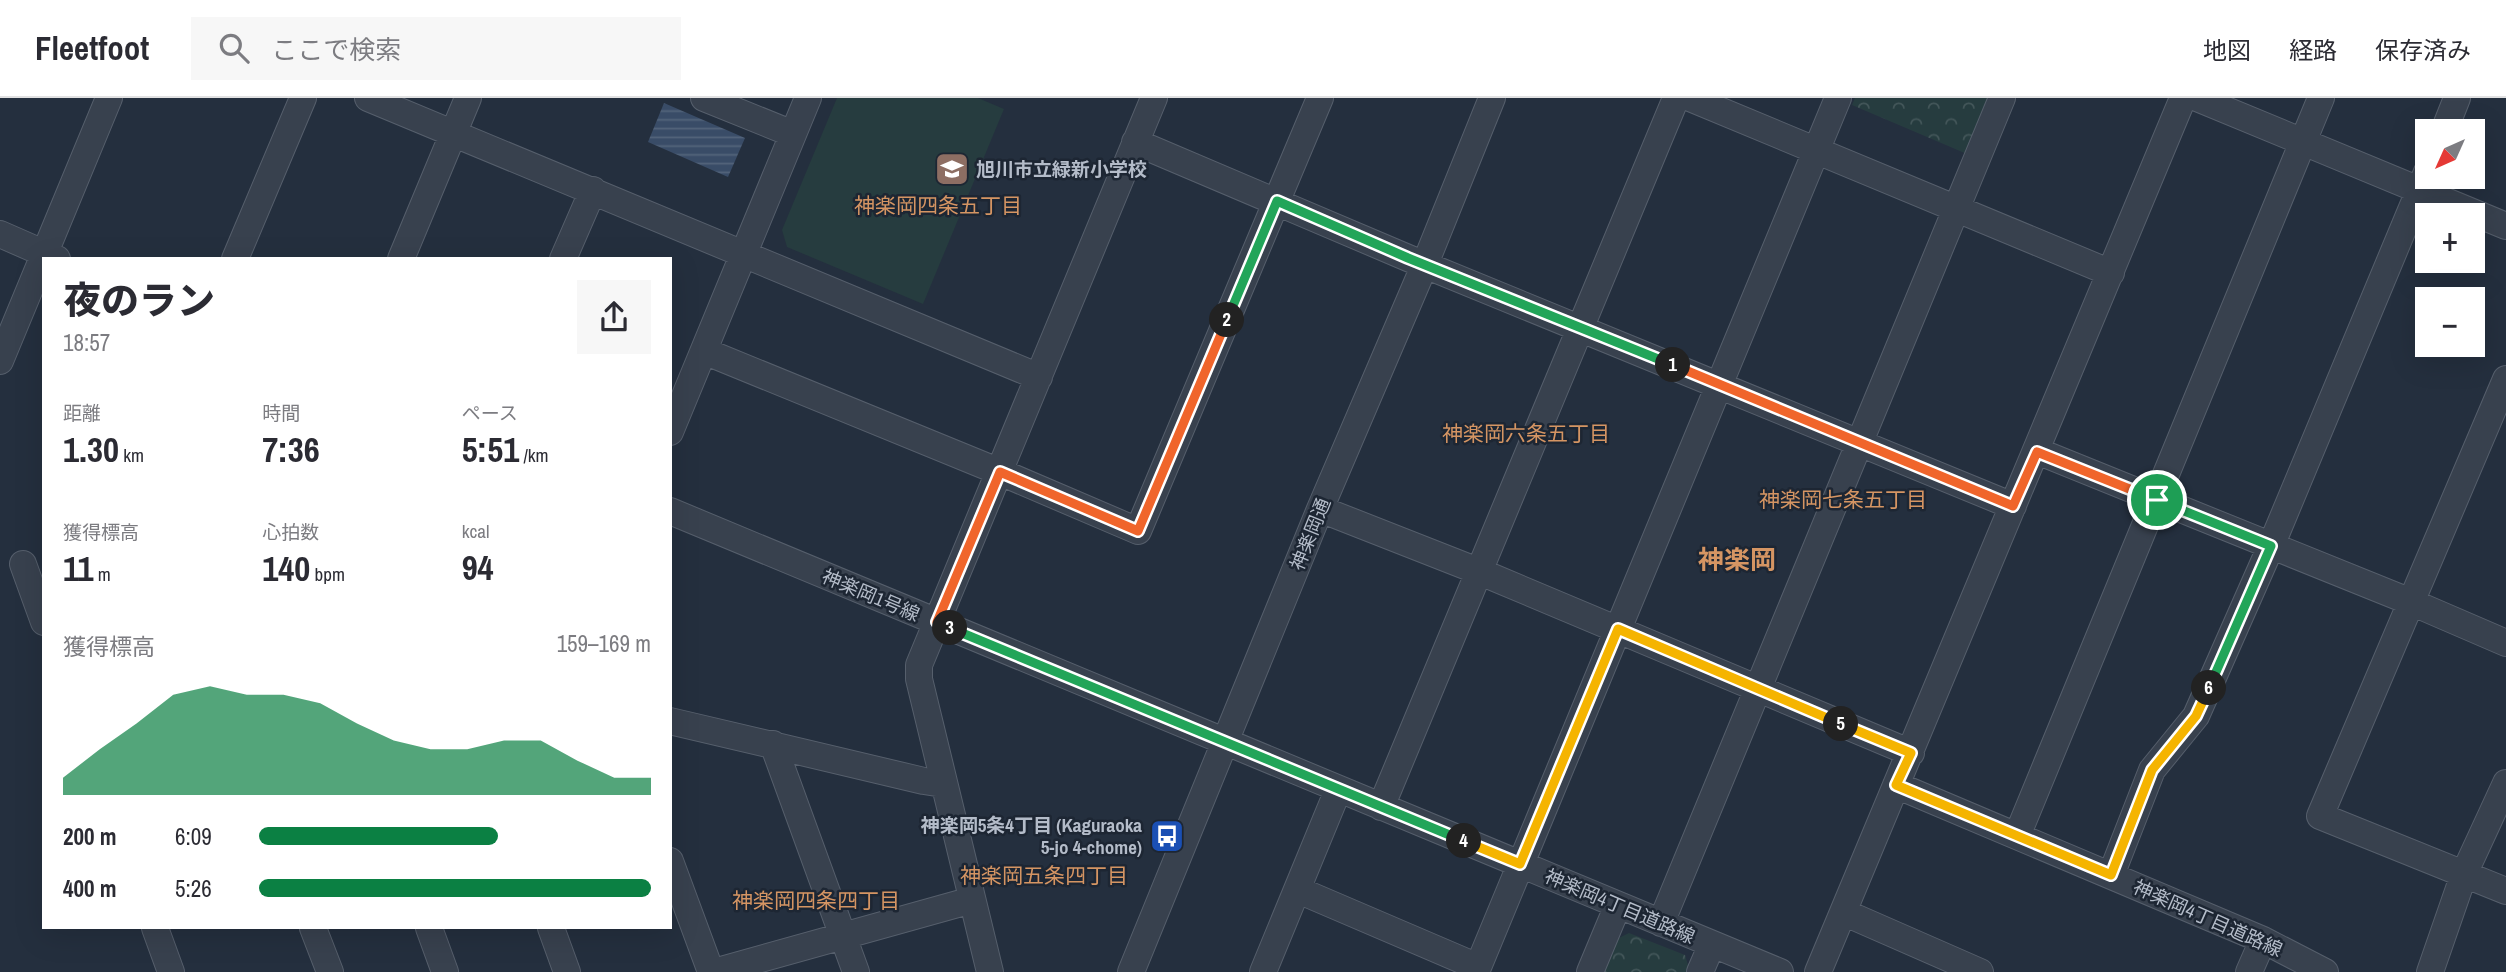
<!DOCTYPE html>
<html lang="ja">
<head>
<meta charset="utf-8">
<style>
  :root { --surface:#fff; --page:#f7f7f7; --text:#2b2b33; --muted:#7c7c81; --line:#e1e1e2; --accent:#0b8043 }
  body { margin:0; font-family:"Archivo Narrow","Noto Sans JP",sans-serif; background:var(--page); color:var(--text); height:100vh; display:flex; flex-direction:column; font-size:26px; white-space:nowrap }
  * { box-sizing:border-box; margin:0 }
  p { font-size:23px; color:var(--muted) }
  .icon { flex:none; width:38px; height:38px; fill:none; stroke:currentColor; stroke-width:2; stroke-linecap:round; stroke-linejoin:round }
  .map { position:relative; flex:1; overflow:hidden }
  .details { position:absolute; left:42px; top:159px; width:630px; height:672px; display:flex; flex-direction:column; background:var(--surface); border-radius:0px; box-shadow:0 7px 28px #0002 }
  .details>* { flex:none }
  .needle { width:46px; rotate:225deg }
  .tools { position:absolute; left:2415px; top:21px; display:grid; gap:14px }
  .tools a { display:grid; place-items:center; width:70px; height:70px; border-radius:0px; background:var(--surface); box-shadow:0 7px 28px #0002; font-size:35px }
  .pin { position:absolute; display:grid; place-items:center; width:60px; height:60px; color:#fff; margin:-30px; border:4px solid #fff; border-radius:50%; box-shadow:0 2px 7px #0007 }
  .km { position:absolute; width:35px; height:35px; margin:-18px; border-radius:50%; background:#222; color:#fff; font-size:19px; line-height:35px; text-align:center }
  .round { display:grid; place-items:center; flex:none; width:74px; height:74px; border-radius:0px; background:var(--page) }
  .summary { display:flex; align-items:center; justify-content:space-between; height:119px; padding:0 21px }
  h1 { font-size:38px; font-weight:800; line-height:52px }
  .stats { display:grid; grid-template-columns:repeat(3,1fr); gap:10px; height:119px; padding:7px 21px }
  .stats div { display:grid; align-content:center }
  .stats b { font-size:35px; font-weight:800 }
  .stats small { font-size:19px; font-weight:400 }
  .stats p { font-size:19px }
  .chart { height:196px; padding:14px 21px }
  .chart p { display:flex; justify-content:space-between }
  .chart svg { width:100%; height:126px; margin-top:7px; fill:var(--accent); opacity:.7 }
  ul { padding:0 21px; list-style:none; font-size:23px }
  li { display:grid; grid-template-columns:112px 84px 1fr; align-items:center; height:52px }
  li i { height:18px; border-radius:9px; background:var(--accent) }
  header { display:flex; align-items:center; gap:42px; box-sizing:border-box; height:98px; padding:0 35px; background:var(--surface); border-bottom:2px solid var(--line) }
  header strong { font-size:33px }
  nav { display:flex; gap:38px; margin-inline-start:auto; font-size:24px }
  .search { width:490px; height:63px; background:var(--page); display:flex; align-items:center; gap:18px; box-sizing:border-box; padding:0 24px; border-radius:0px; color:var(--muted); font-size:26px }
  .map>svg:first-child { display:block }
  .park { fill:url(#park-crowns) }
  .pitch { fill:#263c3f }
  .water { fill:url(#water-rules) }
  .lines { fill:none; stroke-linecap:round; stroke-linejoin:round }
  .minor-casing { stroke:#565f6c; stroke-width:28 }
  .minor { stroke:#38414e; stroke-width:26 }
  .split-1-casing { stroke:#fff; stroke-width:14 }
  .split-2-casing { stroke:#fff; stroke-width:14 }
  .split-3-casing { stroke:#fff; stroke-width:14 }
  .split-4-casing { stroke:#fff; stroke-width:14 }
  .split-5-casing { stroke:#fff; stroke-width:14 }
  .split-6-casing { stroke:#fff; stroke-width:14 }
  .split-7-casing { stroke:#fff; stroke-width:14 }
  .split-1 { stroke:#f0652b; stroke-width:9 }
  .split-2 { stroke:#22a559; stroke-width:9 }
  .split-3 { stroke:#f0652b; stroke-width:9 }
  .split-4 { stroke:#22a559; stroke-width:9 }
  .split-5 { stroke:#f5b400; stroke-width:9 }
  .split-6 { stroke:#f5b400; stroke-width:9 }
  .split-7 { stroke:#22a559; stroke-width:9 }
  .labels { text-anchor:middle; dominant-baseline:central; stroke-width:5; stroke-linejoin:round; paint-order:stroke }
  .poi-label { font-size:19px; font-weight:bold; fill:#b4bcc9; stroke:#1d2633; text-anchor:start }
  .street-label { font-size:19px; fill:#b4bcc9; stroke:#1d2633 }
  .neighbourhood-label { font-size:21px; fill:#d59563; stroke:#1d2633 }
  .district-label { font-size:26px; font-weight:bold; fill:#d59563; stroke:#1d2633 }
</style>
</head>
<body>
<header>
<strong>Fleetfoot</strong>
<div class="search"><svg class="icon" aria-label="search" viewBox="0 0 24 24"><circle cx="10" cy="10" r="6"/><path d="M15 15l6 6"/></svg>ここで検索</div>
<nav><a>地図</a><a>経路</a><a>保存済み</a></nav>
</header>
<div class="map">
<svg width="2506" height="874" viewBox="0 0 2506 874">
  <defs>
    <pattern id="park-crowns" width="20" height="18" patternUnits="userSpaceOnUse" patternTransform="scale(1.75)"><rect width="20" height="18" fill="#263c3f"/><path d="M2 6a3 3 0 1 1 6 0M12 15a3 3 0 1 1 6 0" fill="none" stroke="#435659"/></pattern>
    <pattern id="water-rules" width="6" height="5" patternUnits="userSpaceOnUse" patternTransform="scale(1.75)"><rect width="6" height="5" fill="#394c67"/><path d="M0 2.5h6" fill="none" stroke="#53647b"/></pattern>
  </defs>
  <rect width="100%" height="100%" fill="#242f3e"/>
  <!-- park -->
  <path class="park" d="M1855,0H1991L1967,56L1852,7Z
    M1629,835L1685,857L1690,874H1604L1617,841Z"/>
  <!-- pitch -->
  <path class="pitch" d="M837,0H978L1004,11L923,206L787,149L782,132Z"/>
  <!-- water -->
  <path class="water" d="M664,5L745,40L728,79L648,44Z"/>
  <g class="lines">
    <!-- minor casing -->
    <g class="minor-casing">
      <path id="minor" d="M368,0L1039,279
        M704,0L793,36
        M1690,0L2111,175
        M2197,0L2506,128
        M2444,33L2457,0
        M1135,44L1408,160L2013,408
        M0,136L57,161
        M235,161L303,0
        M401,161L468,0
        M563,161L593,92
        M704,253L1000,374L1138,433L1320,0
        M0,263L109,0
        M2506,281L2320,718L2506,793
        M670,334L808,0
        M2037,353L2411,504L2506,545
        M1320,411L1478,473L1911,655
        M670,413L1780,874
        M23,466L44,524
        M670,623L924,683L943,686
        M773,646L856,874
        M1896,687L2263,842L2325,874
        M1381,709L1676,0
        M2017,738L2321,0
        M670,763L711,874
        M2111,777L2152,672L2196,618L2271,448L2427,74
        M1298,792L1478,869
        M1843,814L1980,874
        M1661,825L2002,0
        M155,830L171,874
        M313,830L330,874
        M429,830L445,874
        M551,830L567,874
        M714,874L972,802
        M990,874L919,581V567L1154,0
        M1131,874L1320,411L1425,166L1492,0
        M1263,874L1338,692
        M1476,874L1838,0
        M1590,874L1618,807
        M1700,874L1712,846
        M1818,874L2183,0
        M2249,874L2263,842
        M2430,874L2464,776L2506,685"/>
    </g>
    <!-- minor -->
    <use href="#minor" class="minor"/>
  </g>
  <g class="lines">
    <!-- split-1 casing -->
    <g class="split-1-casing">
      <path id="split-1" d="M1673,267L2013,408L2037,354L2157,402"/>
    </g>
    <!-- split-2 casing -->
    <g class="split-2-casing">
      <path id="split-2" d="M1227,222L1277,103L1408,160L1673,267"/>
    </g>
    <!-- split-3 casing -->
    <g class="split-3-casing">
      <path id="split-3" d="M950,530L937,524L1000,374L1138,433L1227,222"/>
    </g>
    <!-- split-4 casing -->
    <g class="split-4-casing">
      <path id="split-4" d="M950,530L1464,743"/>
    </g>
    <!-- split-5 casing -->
    <g class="split-5-casing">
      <path id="split-5" d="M1464,743L1520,766L1618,531L1841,626"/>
    </g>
    <!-- split-6 casing -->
    <g class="split-6-casing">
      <path id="split-6" d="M1841,626L1911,655L1896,687L2111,777L2152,672L2196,618L2209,590"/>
    </g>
    <!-- split-7 casing -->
    <g class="split-7-casing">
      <path id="split-7" d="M2157,402L2271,448L2209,590"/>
    </g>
    <!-- split-1 -->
    <use href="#split-1" class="split-1"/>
    <!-- split-2 -->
    <use href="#split-2" class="split-2"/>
    <!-- split-3 -->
    <use href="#split-3" class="split-3"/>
    <!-- split-4 -->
    <use href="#split-4" class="split-4"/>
    <!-- split-5 -->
    <use href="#split-5" class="split-5"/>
    <!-- split-6 -->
    <use href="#split-6" class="split-6"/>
    <!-- split-7 -->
    <use href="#split-7" class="split-7"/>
  </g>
  <!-- icons -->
  <defs>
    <g id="school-square" transform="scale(1.75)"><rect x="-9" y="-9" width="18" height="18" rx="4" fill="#8d6e63" stroke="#1d2633"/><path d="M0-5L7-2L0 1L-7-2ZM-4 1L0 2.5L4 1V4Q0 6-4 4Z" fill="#fff"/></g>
    <g id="bus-square" transform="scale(1.75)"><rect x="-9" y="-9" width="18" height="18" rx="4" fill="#1a4fb4" stroke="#1d2633"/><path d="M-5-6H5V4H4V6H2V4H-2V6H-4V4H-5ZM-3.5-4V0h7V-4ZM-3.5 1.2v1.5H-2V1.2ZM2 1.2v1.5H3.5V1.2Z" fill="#fff"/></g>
  </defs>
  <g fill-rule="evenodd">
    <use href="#school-square" x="952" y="71"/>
    <use href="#bus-square" x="1167" y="738"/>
  </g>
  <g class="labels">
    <!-- poi labels -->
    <g class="poi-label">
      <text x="976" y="71">旭川市立緑新小学校</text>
      <text x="1142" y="727" text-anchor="end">神楽岡5条4丁目 (Kaguraoka<tspan x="1142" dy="22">5-jo 4-chome)</tspan></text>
    </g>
    <!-- street labels -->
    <g class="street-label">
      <text transform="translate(1310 436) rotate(-68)">神楽岡通</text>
      <text transform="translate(871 497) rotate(23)">神楽岡1号線</text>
      <text transform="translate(1620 808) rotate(23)">神楽岡4丁目道路線</text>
      <text transform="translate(2208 820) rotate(24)">神楽岡4丁目道路線</text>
    </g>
    <!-- neighbourhood labels -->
    <g class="neighbourhood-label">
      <text x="938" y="107">神楽岡四条五丁目</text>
      <text x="1526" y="335">神楽岡六条五丁目</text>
      <text x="1843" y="401">神楽岡七条五丁目</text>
      <text x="1044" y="777">神楽岡五条四丁目</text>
      <text x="816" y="802">神楽岡四条四丁目</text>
    </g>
    <!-- district labels -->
    <g class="district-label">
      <text x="1737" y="461">神楽岡</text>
    </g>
  </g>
</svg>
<div class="tools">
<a><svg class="needle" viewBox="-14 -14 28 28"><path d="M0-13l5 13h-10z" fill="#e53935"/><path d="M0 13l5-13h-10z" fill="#7c7c81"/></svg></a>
<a>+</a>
<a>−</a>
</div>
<div class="pin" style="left:2157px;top:402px;background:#1e9e55"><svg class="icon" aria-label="arrive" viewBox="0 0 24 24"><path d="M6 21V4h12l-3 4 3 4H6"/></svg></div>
<b class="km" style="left:1673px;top:267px">1</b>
<b class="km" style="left:1227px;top:222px">2</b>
<b class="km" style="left:950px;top:530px">3</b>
<b class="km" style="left:1464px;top:743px">4</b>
<b class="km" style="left:1841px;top:626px">5</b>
<b class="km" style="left:2209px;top:590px">6</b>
<section class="details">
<div class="summary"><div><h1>夜のラン</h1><p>18:57</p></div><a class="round"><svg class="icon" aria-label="share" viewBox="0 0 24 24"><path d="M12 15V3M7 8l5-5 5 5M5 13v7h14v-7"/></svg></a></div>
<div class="stats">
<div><p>距離</p><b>1.30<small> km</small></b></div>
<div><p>時間</p><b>7:36</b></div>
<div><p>ペース</p><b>5:51<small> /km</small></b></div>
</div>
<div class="stats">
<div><p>獲得標高</p><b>11<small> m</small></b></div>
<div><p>心拍数</p><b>140<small> bpm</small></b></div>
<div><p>kcal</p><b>94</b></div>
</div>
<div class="chart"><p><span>獲得標高</span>159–169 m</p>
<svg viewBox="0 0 160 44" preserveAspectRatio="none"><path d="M0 44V38L10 28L20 19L30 9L40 6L50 9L60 9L70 12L80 19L90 25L100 28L110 28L120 25L130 25L140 32L150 38L160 38V44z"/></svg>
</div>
<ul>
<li><b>200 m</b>6:09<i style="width:61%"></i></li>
<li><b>400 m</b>5:26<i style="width:100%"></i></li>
</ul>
</section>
</div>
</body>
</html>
